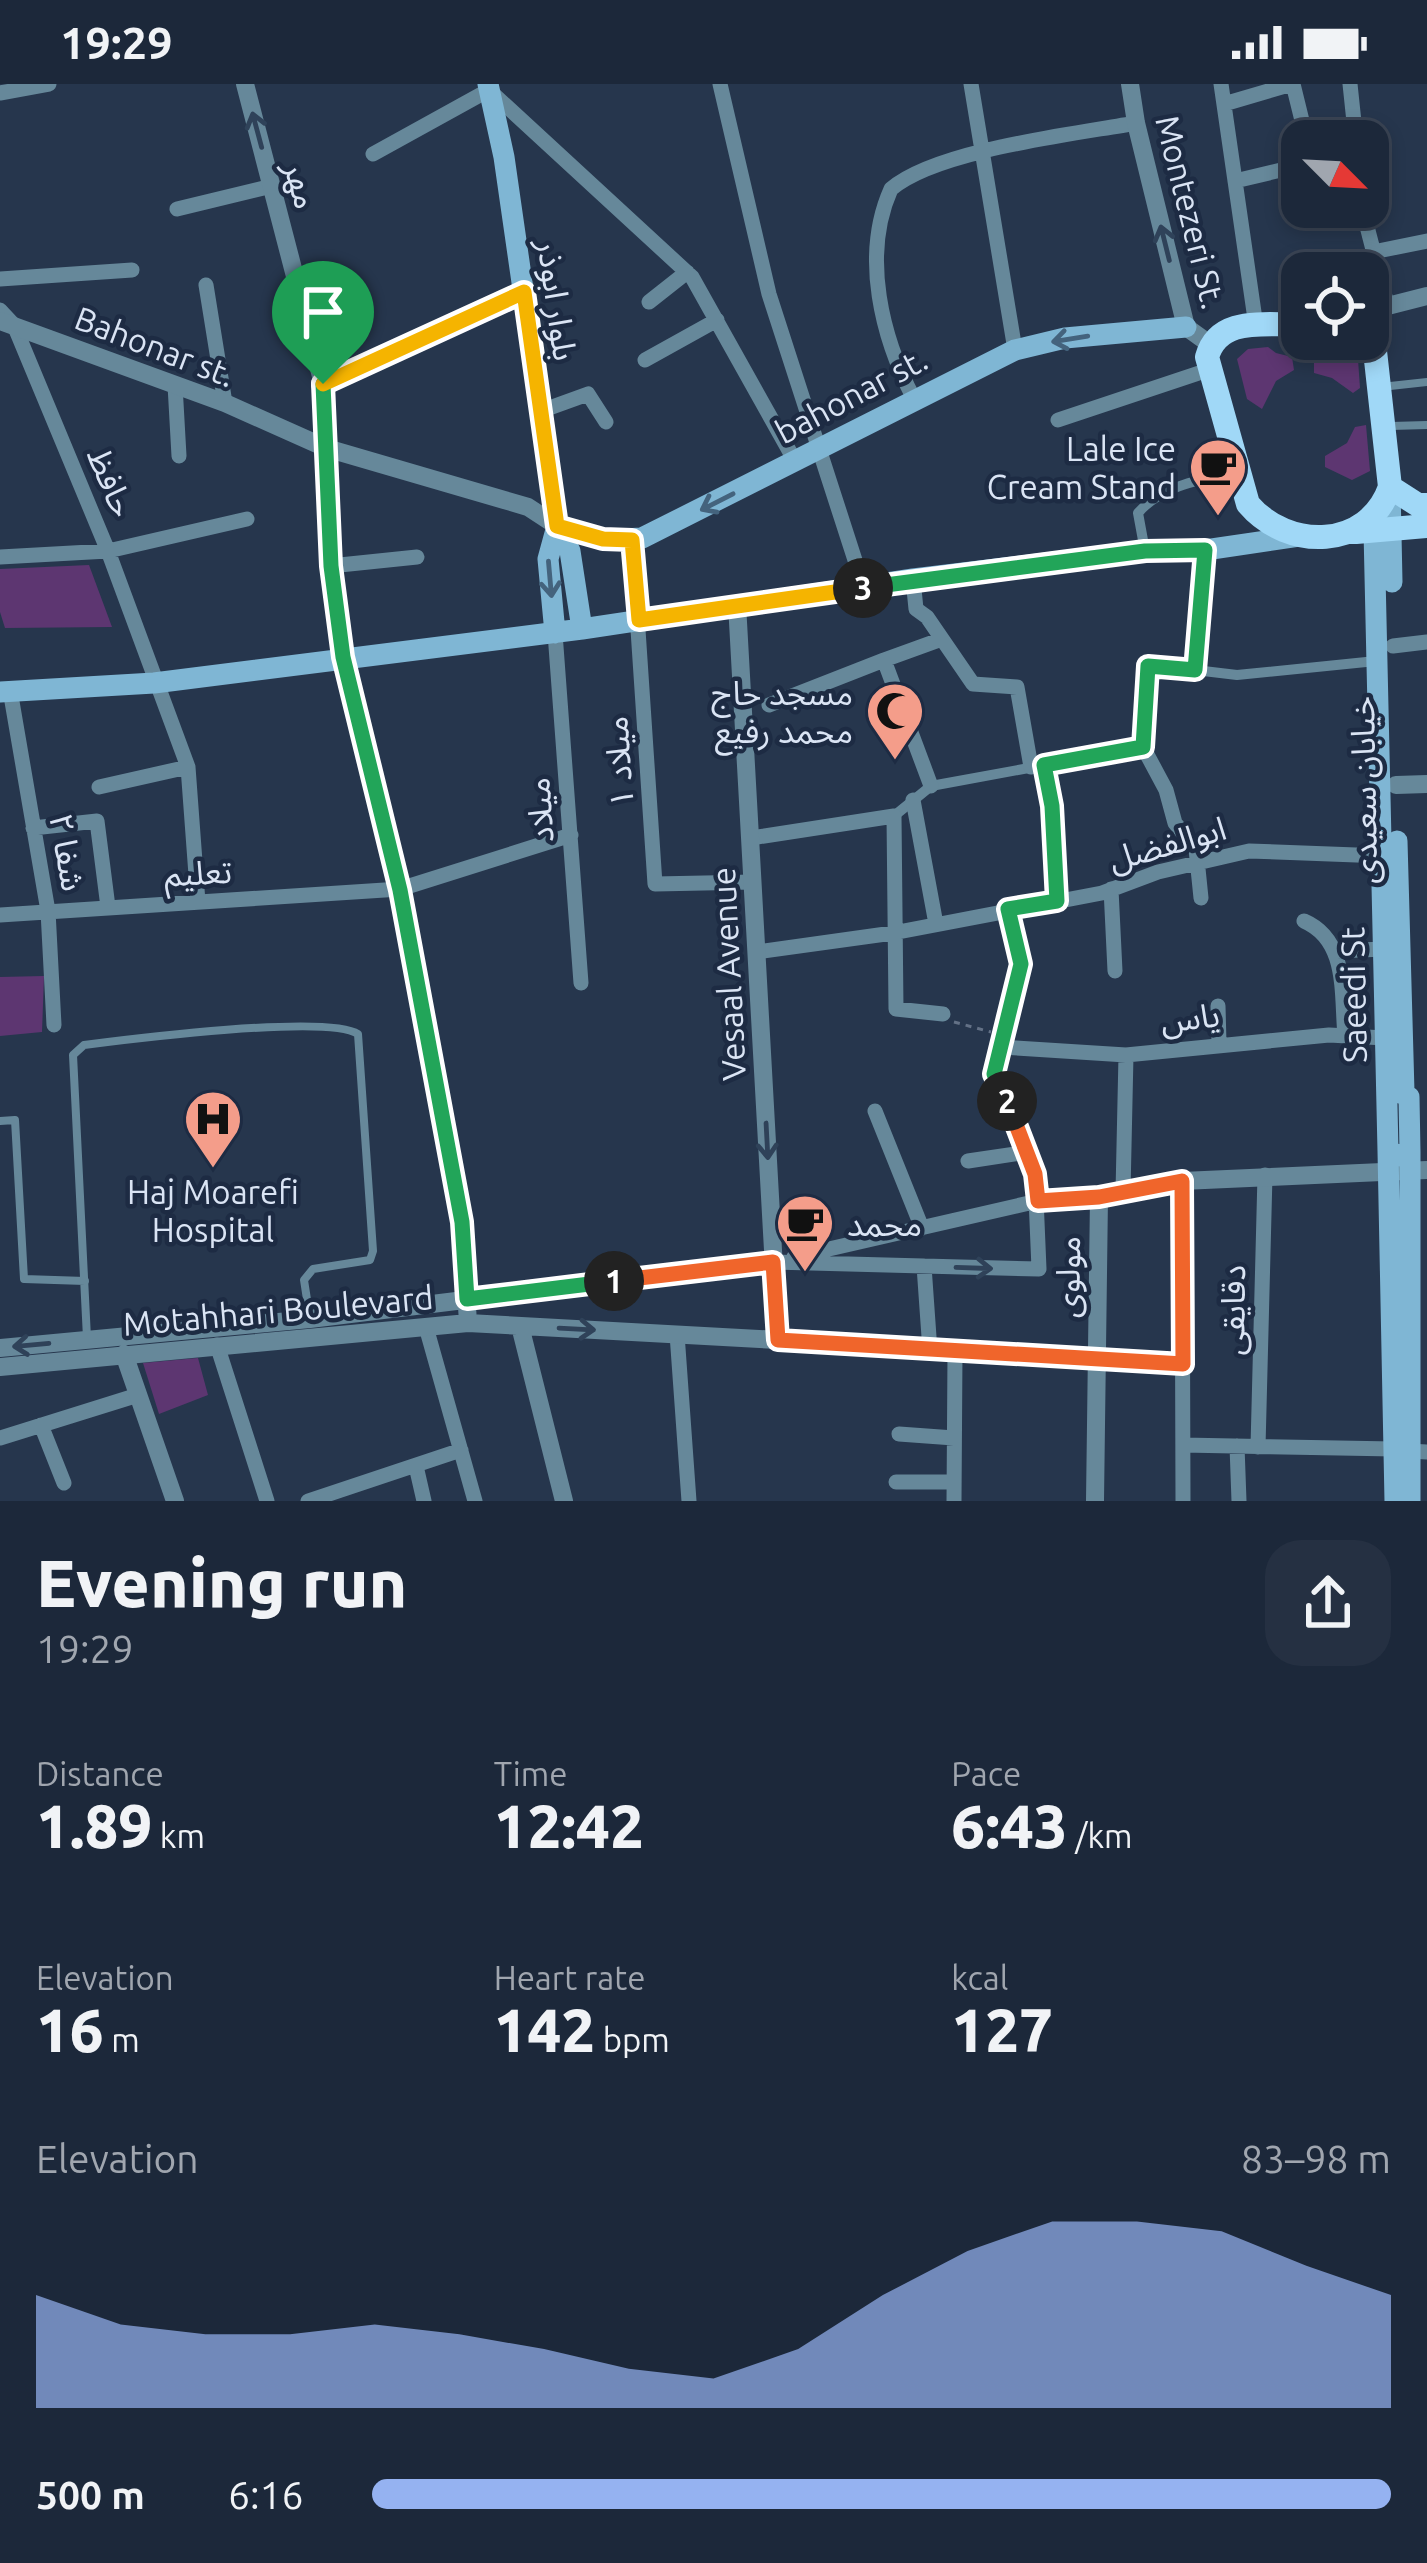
<!DOCTYPE html>
<html lang="en">
<head>
<meta charset="utf-8">
<style>
  :root { --surface:#1c283a; --page:#253042; --text:#f1f3f6; --muted:#a0a6af; --line:#3a4454; --accent:#95b2f1 }
  body { margin:0; font-family:Ubuntu,"Noto Sans Arabic",sans-serif; background:var(--page); color:var(--text); height:100vh; display:flex; flex-direction:column; font-size:45px; white-space:nowrap }
  * { box-sizing:border-box; margin:0 }
  p { font-size:39px; color:var(--muted) }
  .icon { flex:none; width:66px; height:66px; fill:none; stroke:currentColor; stroke-width:2; stroke-linecap:round; stroke-linejoin:round }
  .map { position:relative; height:1417px; overflow:hidden }
  .drawer { display:flex; flex-direction:column; background:var(--surface); flex:1 }
  .drawer>* { flex:none }
  .needle { width:78px; rotate:114deg }
  .fabs { position:absolute; left:1281px; top:36px; display:grid; gap:24px }
  .fabs a { display:grid; place-items:center; width:108px; height:108px; border-radius:24px; background:var(--surface); box-shadow:0 6px 18px #0003,0 0 0 3px var(--line); font-size:60px }
  .pin { position:absolute; display:grid; place-items:center; width:102px; height:102px; color:#fff; margin:-123px -51px; border-radius:50% 50% 50% 0; rotate:-45deg; box-shadow:0 0 12px #0007 }
  .pin .icon { rotate:45deg }
  .km { position:absolute; width:60px; height:60px; margin:-30px; border-radius:50%; background:#222; color:#fff; font-size:33px; line-height:60px; text-align:center }
  .round { display:grid; place-items:center; flex:none; width:126px; height:126px; border-radius:36px; background:var(--page) }
  .overview { display:flex; align-items:center; justify-content:space-between; height:204px; padding:0 36px }
  h1 { font-size:66px; font-weight:800; line-height:90px }
  .figures { display:grid; grid-template-columns:repeat(3,1fr); gap:18px; height:204px; padding:12px 36px }
  .figures div { display:grid; align-content:center }
  .figures b { font-size:60px; font-weight:800 }
  .figures small { font-size:33px; font-weight:400 }
  .figures p { font-size:33px }
  .chart { height:336px; padding:24px 36px }
  .chart p { display:flex; justify-content:space-between }
  .chart svg { width:100%; height:216px; margin-top:12px; fill:var(--accent); opacity:.7 }
  ul { padding:0 36px; list-style:none; font-size:39px }
  li { display:grid; grid-template-columns:192px 144px 1fr; align-items:center; height:90px }
  li i { height:30px; border-radius:15px; background:var(--accent) }
  .status { display:flex; justify-content:space-between; align-items:center; height:84px; padding:0 60px; background:var(--surface); direction:ltr }
  .status svg { height:33px; fill:currentColor }
  .map>svg:first-child { display:block }
  .green { fill:#5d3671 }
  .lines { fill:none; stroke-linecap:round; stroke-linejoin:round }
  .path { stroke:#637186; stroke-width:3; stroke-dasharray:6 6; stroke-linecap:butt }
  .service { stroke:#66889a; stroke-width:8 }
  .pedestrian { stroke:#66889a; stroke-width:10 }
  .minor { stroke:#66889a; stroke-width:15 }
  .tertiary { stroke:#66889a; stroke-width:18 }
  .secondary { stroke:#7fb6d4; stroke-width:21 }
  .primary { stroke:#a0d8f7; stroke-width:24 }
  .oneway { stroke:#2f4259 }
  .oneway2 { stroke:#44637d }
  .split-1-casing { stroke:#fff; stroke-width:24 }
  .split-2-casing { stroke:#fff; stroke-width:24 }
  .split-3-casing { stroke:#fff; stroke-width:24 }
  .split-4-casing { stroke:#fff; stroke-width:24 }
  .split-1 { stroke:#22a559; stroke-width:15 }
  .split-2 { stroke:#f0652b; stroke-width:15 }
  .split-3 { stroke:#22a559; stroke-width:15 }
  .split-4 { stroke:#f5b400; stroke-width:15 }
  .labels { text-anchor:middle; dominant-baseline:central; stroke-width:9; stroke-linejoin:round; paint-order:stroke }
  .street-label { font-size:33px; fill:#dae4f4; stroke:#1d2b43 }
  .poi-label { font-size:33px; fill:#dae4f4; stroke:#1d2b43; text-anchor:end }
</style>
</head>
<body>
<div class="status"><b>19:29</b><svg viewBox="0 0 49 12"><path d="M0 12V9h3v3zM5 12V6h3v6zM10 12V3h3v9zM15 12V0h3v12zM26 1h20v11H26zM47 4h2v5h-2z"/></svg></div>
<div class="map">
<svg width="1427" height="1417" viewBox="0 0 1427 1417">
  <rect width="100%" height="100%" fill="#26364d"/>
  <!-- green -->
  <path class="green" d="M1335,255L1357,261L1360,304L1353,309L1332,294L1314,289V271H1322Z
    M1268,263L1276,269L1292,273L1294,286L1276,297L1262,325L1247,315L1237,275L1248,265Z
    M1366,341L1370,387L1352,396L1325,383V372L1347,359L1355,343Z
    M89,481L112,543L5,544L0,528V485Z
    M44,892L42,948L0,952V893Z
    M198,1274L208,1311L159,1330L143,1279Z"/>
  <g class="lines">
    <!-- path -->
    <path class="path" d="M954,938L991,948"/>
    <!-- service -->
    <path class="service" d="M1381,303L1427,298
      M1391,342L1427,341
      M0,1037L15,1036L24,1195L85,1197
      M87,1254L73,971L84,961C130,955 328,930 358,950L373,1167L370,1176L313,1185L304,1196L310,1235"/>
    <!-- pedestrian -->
    <path class="pedestrian" d="M1205,466L1195,586L1237,591L1376,577
      M1145,467L1138,429C1161,401 1205,395 1238,386
      M894,732L931,702L1143,663L1148,582L1195,586"/>
    <!-- minor -->
    <path class="minor" d="M720,0L769,210L864,504
      M971,0L1015,266
      M1221,0L1256,242
      M1293,0L1307,57
      M1350,0L1356,57
      M0,9L49,0
      M1224,20L1292,0
      M373,70L489,6L692,193L795,377
      M1235,97L1302,81
      M1362,123L1387,220
      M177,125L272,102
      M1321,131L1363,127
      M1373,168L1427,157
      M0,195L132,186
      M206,201L225,319
      M649,218L687,188
      M0,226L14,241L108,467L188,683L198,818
      M645,276L717,236
      M323,300L524,208
      M175,301L179,372
      M914,315C882,254 861,172 891,105C936,66 1075,50 1136,39
      M541,327L588,310L606,338
      M1058,336L1208,286
      M632,456L655,800L753,798
      M0,473L108,467L247,435
      M330,482L417,473
      M913,495L916,525L927,533L973,600L1017,603L1031,683
      M555,549L581,899
      M1393,562L1427,558
      M10,606L48,827L54,941
      M769,621L884,576
      M1143,663L1166,706L1175,739L1196,765L1201,814
      M1044,681L1052,722L1057,816
      M931,702L884,576L942,555
      M99,703L188,683
      M913,716L936,840
      M33,744L97,737L108,823
      M751,754L894,732L896,925L943,930
      M1111,805L1115,887
      M0,831L400,805L571,751
      M1304,837C1348,856 1341,909 1345,952
      M1337,867L1384,865
      M757,868L893,849L1102,809L1158,788L1249,767L1383,772
      M1218,922L1219,959
      M1001,963L1126,971L1329,951L1385,954
      M875,1027L922,1144
      M968,1077L1028,1068
      M1182,1097L1183,1417
      M1123,1108L1126,971
      M794,1173L1038,1117
      M773,1178L1039,1185L1035,1090L1020,1044L994,990L1021,880L1008,825
      M924,1182L930,1267
      M426,1243L475,1417
      M677,1250L689,1417
      M778,1256L1183,1279
      M217,1261L267,1417
      M41,1341L64,1399
      M899,1350L954,1354
      M0,1354L138,1311
      M1183,1361L1394,1365
      M1237,1362L1239,1417
      M1258,1363L1265,1091
      M1409,1367L1427,1368
      M416,1382L424,1417
      M896,1398H954
      M308,1417L461,1366
      M954,1417L955,1269"/>
    <!-- tertiary -->
    <path class="tertiary" d="M245,0L323,300L330,482L343,573L400,805L462,1138L468,1239
      M1130,0L1136,39L1186,243L1211,261
      M1368,227L1427,212
      M0,237L225,319L326,364L528,423L557,442
      M1396,701L1427,700
      M1038,1117L1099,1113L1182,1097L1427,1086
      M520,1242L564,1417
      M0,1264L310,1235L773,1178
      M124,1270L175,1417
      M0,1283L468,1239L778,1256L737,520
      M1095,1417L1099,1113"/>
    <!-- secondary -->
    <path class="secondary" d="M488,0L504,73L557,442L570,467L582,545
      M1390,403L1392,498
      M557,442L603,456L642,454L1015,266L1065,254L1186,243
      M1374,447L1388,1067L1404,1073L1410,1068L1409,1013L1397,1007L1388,1013
      M555,549L548,475L557,442
      M0,608L154,599L582,545L913,495L1145,467L1205,466L1299,452
      M1397,757L1404,1008
      M1388,1067L1395,1417
      M1410,1417V1068"/>
    <!-- primary -->
    <path class="primary" d="M1302,240C1266,242 1219,231 1207,273L1248,420C1288,467 1368,466 1390,403L1375,267L1367,255
      M1390,403L1418,421H1427
      M1356,448L1427,442"/>
  </g>
  <!-- one-way arrows -->
  <defs><path id="oneway-shaft" d="M-6 0H5M1.5-3L5.5 0L1.5 3" fill="none" stroke-width="1.6" stroke-linecap="round" stroke-linejoin="round" transform="scale(3)"/></defs>
  <g class="oneway">
    <use href="#oneway-shaft" transform="translate(257 46) rotate(-105)"/>
    <use href="#oneway-shaft" transform="translate(1165 159) rotate(-104)"/>
    <use href="#oneway-shaft" transform="translate(767 1057) rotate(87)"/>
    <use href="#oneway-shaft" transform="translate(974 1184) rotate(2)"/>
    <use href="#oneway-shaft" transform="translate(577 1245) rotate(3)"/>
    <use href="#oneway-shaft" transform="translate(31 1261) rotate(175)"/>
  </g>
  <g class="oneway2">
    <use href="#oneway-shaft" transform="translate(1070 255) rotate(171)"/>
    <use href="#oneway-shaft" transform="translate(717 418) rotate(153)"/>
    <use href="#oneway-shaft" transform="translate(550 495) rotate(85)"/>
  </g>
  <g class="lines">
    <!-- split-1 casing -->
    <g class="split-1-casing">
      <path id="split-1" d="M323,300L331,482L343,573L400,806L462,1138L467,1215L614,1197"/>
    </g>
    <!-- split-2 casing -->
    <g class="split-2-casing">
      <path id="split-2" d="M614,1197L773,1178L778,1256L1183,1280L1182,1097L1099,1113L1038,1117L1035,1090L1007,1017"/>
    </g>
    <!-- split-3 casing -->
    <g class="split-3-casing">
      <path id="split-3" d="M863,504L1145,467L1205,466L1195,586L1148,582L1143,663L1044,681L1052,722L1057,817L1008,825L1021,880L994,990L1007,1017"/>
    </g>
    <!-- split-4 casing -->
    <g class="split-4-casing">
      <path id="split-4" d="M323,300L524,208L557,442L603,455L632,456L639,536L863,504"/>
    </g>
    <!-- split-1 -->
    <use href="#split-1" class="split-1"/>
    <!-- split-2 -->
    <use href="#split-2" class="split-2"/>
    <!-- split-3 -->
    <use href="#split-3" class="split-3"/>
    <!-- split-4 -->
    <use href="#split-4" class="split-4"/>
  </g>
  <!-- icons -->
  <defs>
    <g id="cafe-pin" transform="scale(3)"><path d="M0 17L-7.5 6A9.5 9.5 0 1 1 7.5 6Z" fill="#f49d8a" stroke="#1d2b43"/><path d="M-5.5-4.5H6V0H3Q3 3.5 0 3.5H-2.5Q-5.5 3.5-5.5 0ZM3-3.2v2h1.7v-2ZM-6 4.5H4V6H-6Z" fill="#111"/></g>
    <g id="mosque-pin" transform="scale(3)"><path d="M0 17L-7.5 6A9.5 9.5 0 1 1 7.5 6Z" fill="#f49d8a" stroke="#1d2b43"/><path d="M3.5-4.9A6 6 0 1 0 3.5 4.9A5 5 0 1 1 3.5-4.9Z" fill="#111"/></g>
    <g id="hospital-pin" transform="scale(3)"><path d="M0 17L-7.5 6A9.5 9.5 0 1 1 7.5 6Z" fill="#f49d8a" stroke="#1d2b43"/><path d="M-5-5h3v3.5h4V-5h3V5h-3V1.5h-4V5h-3Z" fill="#111"/></g>
  </defs>
  <g fill-rule="evenodd">
    <use href="#cafe-pin" x="1218" y="383"/>
    <use href="#mosque-pin" x="895" y="627"/>
    <use href="#hospital-pin" x="213" y="1035"/>
    <use href="#cafe-pin" x="805" y="1139"/>
  </g>
  <g class="labels">
    <!-- street labels -->
    <g class="street-label">
      <text transform="translate(302 101) rotate(75)">مهر</text>
      <text transform="translate(1191 128) rotate(76)">Montezeri St.</text>
      <text transform="translate(558 216) rotate(82)">بلوار ابوذر</text>
      <text transform="translate(155 262) rotate(21)">Bahonar st.</text>
      <text transform="translate(851 311) rotate(-28)">bahonar st.</text>
      <text transform="translate(112 398) rotate(67)">حافظ</text>
      <text transform="translate(618 678) rotate(-94)">میلاد ۱</text>
      <text transform="translate(1363 706) rotate(-91)">خیابان سعیدی</text>
      <text transform="translate(539 726) rotate(-94)">میلاد</text>
      <text transform="translate(1167 759) rotate(-16)">ابوالفضل</text>
      <text transform="translate(68 768) rotate(80)">شفا ۲</text>
      <text transform="translate(198 788) rotate(-3)">تعلیم</text>
      <text transform="translate(728 890) rotate(-93)">Vesaal Avenue</text>
      <text transform="translate(1353 911) rotate(-91)">Saeedi St</text>
      <text transform="translate(1190 933) rotate(-7)">یاس</text>
      <text transform="translate(1067 1193) rotate(-89)">مولوی</text>
      <text transform="translate(278 1226) rotate(-5)">Motahhari Boulevard</text>
      <text transform="translate(1232 1226) rotate(-89)">دقایقی</text>
    </g>
    <!-- poi labels -->
    <g class="poi-label">
      <text x="1176" y="364">Lale Ice<tspan x="1176" dy="38">Cream Stand</tspan></text>
      <text x="853" y="608">مسجد حاج<tspan x="853" dy="38">محمد رفیع</tspan></text>
      <text x="213" y="1107" text-anchor="middle">Haj Moarefi<tspan x="213" dy="38">Hospital</tspan></text>
      <text x="847" y="1139" text-anchor="start">محمد</text>
    </g>
  </g>
</svg>
<div class="fabs">
<a><svg class="needle" viewBox="-14 -14 28 28"><path d="M0-13l5 13h-10z" fill="#e53935"/><path d="M0 13l5-13h-10z" fill="#a0a6af"/></svg></a>
<a><svg class="icon" aria-label="locate" viewBox="0 0 24 24"><circle cx="12" cy="12" r="6"/><path d="M12 2v4M12 18v4M2 12h4M18 12h4"/></svg></a>
</div>
<div class="pin" style="left:323px;top:300px;background:#1e9e55"><svg class="icon" aria-label="arrive" viewBox="0 0 24 24"><path d="M6 21V4h12l-3 4 3 4H6"/></svg></div>
<b class="km" style="left:614px;top:1197px">1</b>
<b class="km" style="left:1007px;top:1017px">2</b>
<b class="km" style="left:863px;top:504px">3</b>
</div>
<section class="drawer">
<div class="overview"><div><h1>Evening run</h1><p>19:29</p></div><a class="round"><svg class="icon" aria-label="share" viewBox="0 0 24 24"><path d="M12 15V3M7 8l5-5 5 5M5 13v7h14v-7"/></svg></a></div>
<div class="figures">
<div><p>Distance</p><b>1.89<small> km</small></b></div>
<div><p>Time</p><b>12:42</b></div>
<div><p>Pace</p><b>6:43<small> /km</small></b></div>
</div>
<div class="figures">
<div><p>Elevation</p><b>16<small> m</small></b></div>
<div><p>Heart rate</p><b>142<small> bpm</small></b></div>
<div><p>kcal</p><b>127</b></div>
</div>
<div class="chart"><p><span>Elevation</span>83–98 m</p>
<svg viewBox="0 0 160 44" preserveAspectRatio="none"><path d="M0 44V21L10 27L20 29L30 29L40 27L50 29L60 32L70 36L80 38L90 32L100 21L110 12L120 6L130 6L140 8L150 15L160 21V44z"/></svg>
</div>
<ul>
<li><b>500 m</b>6:16<i style="width:100%"></i></li>
</ul>
</section>
</body>
</html>
